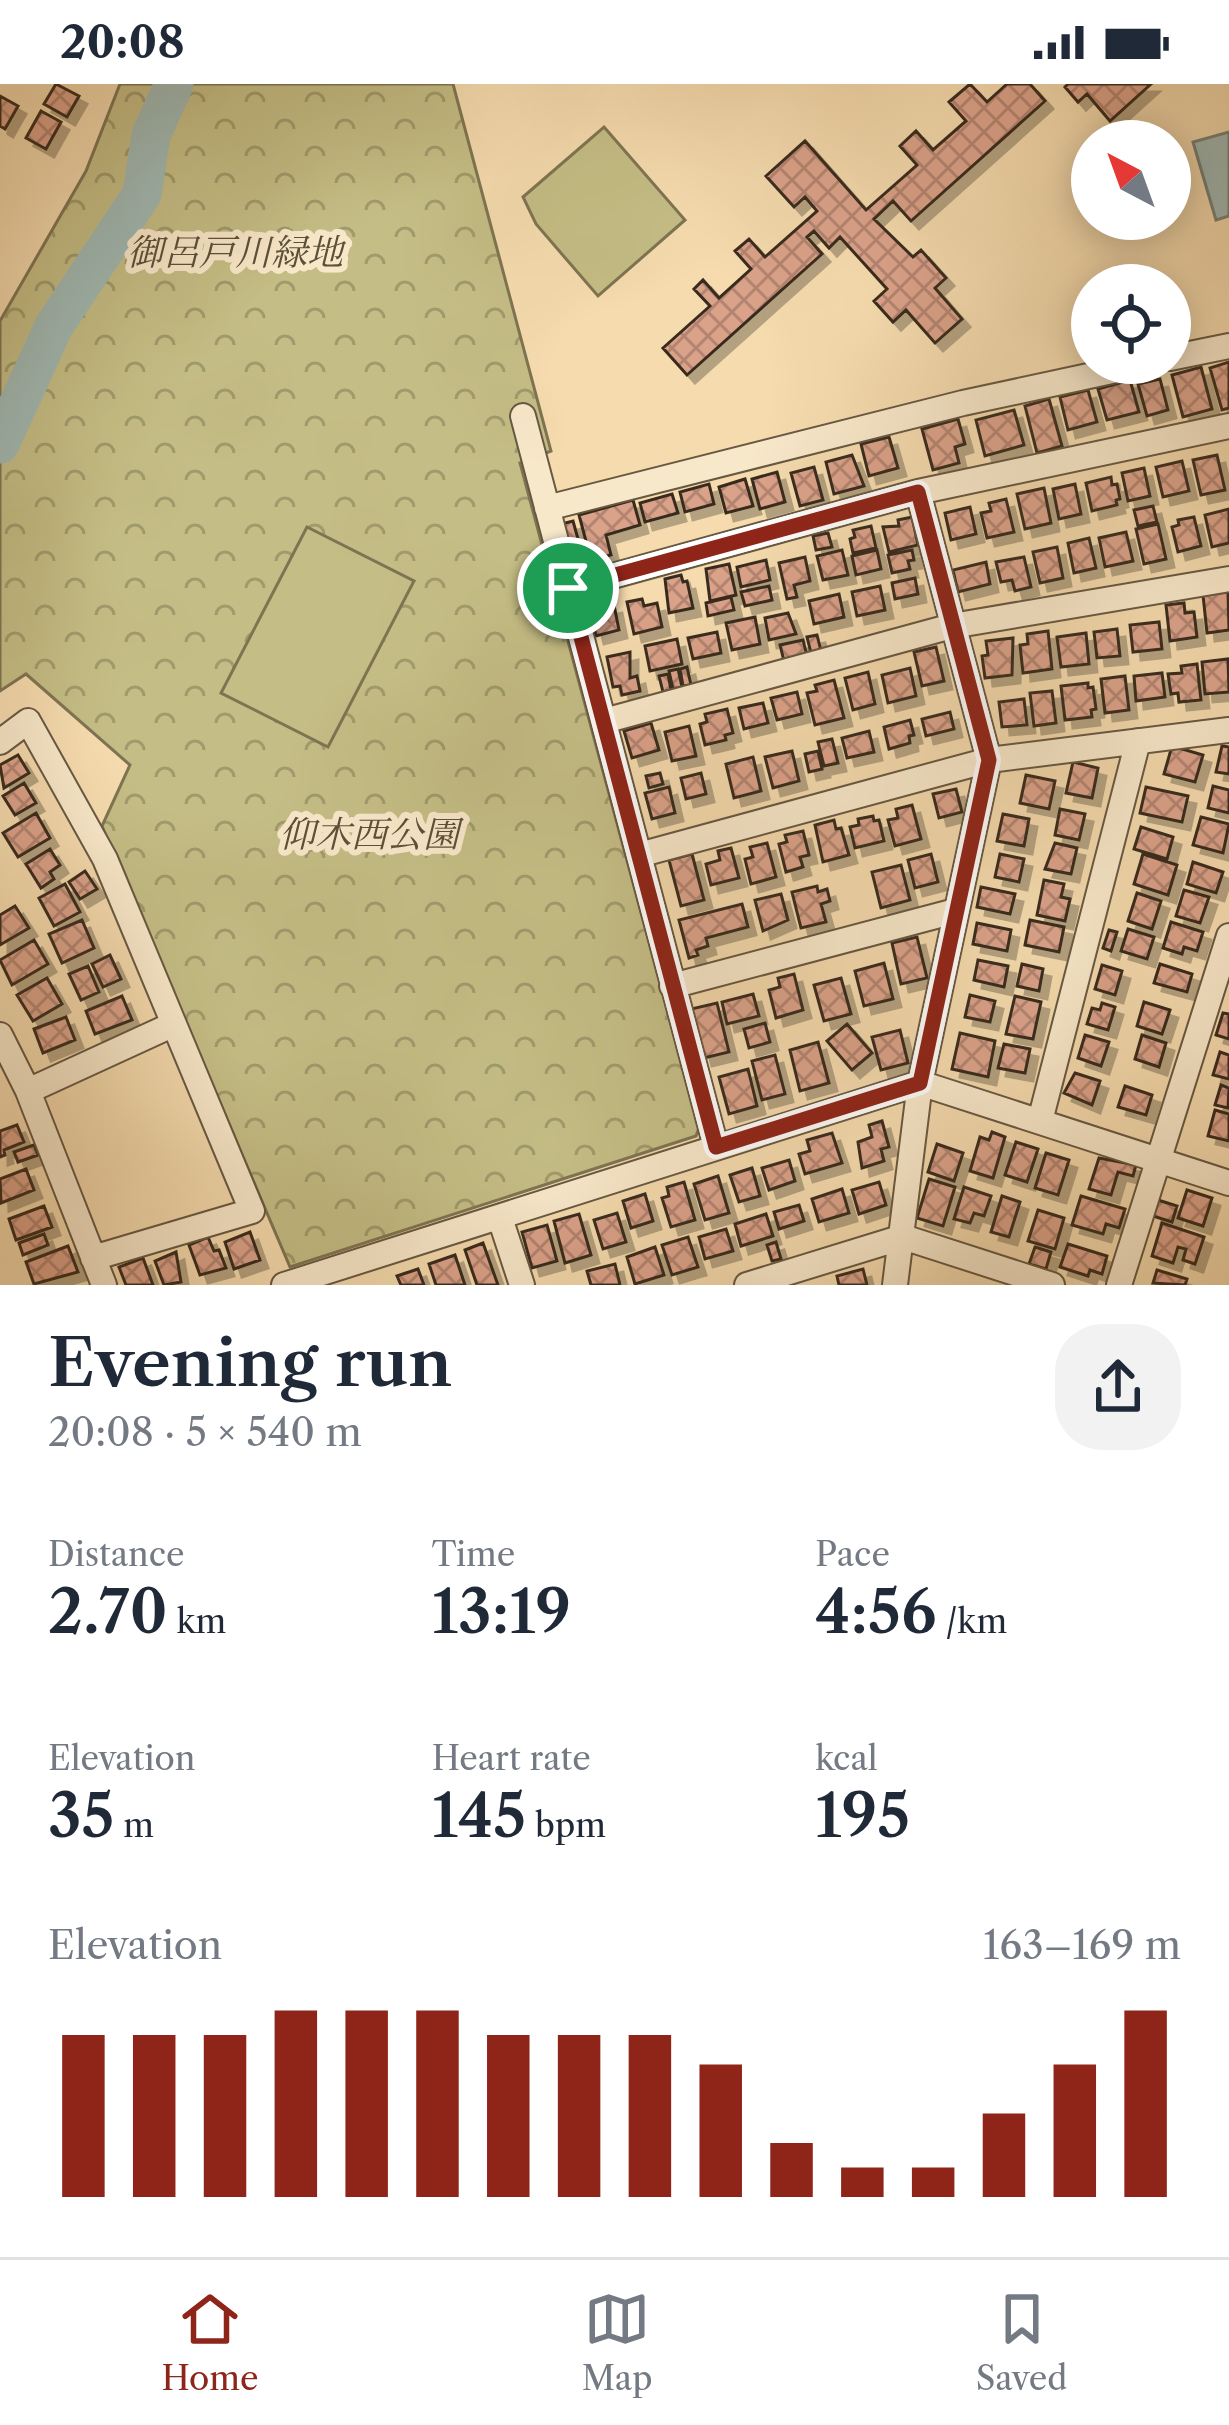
<!DOCTYPE html>
<html lang="en">
<head>
<meta charset="utf-8">
<style>
  :root { --surface:#fff; --page:#f2f2f3; --text:#1f2937; --muted:#747a83; --line:#e0e1e3; --accent:#8f2418 }
  body { margin:0; font-family:"Libre Caslon Text","Noto Serif JP",serif; background:var(--page); color:var(--text); height:100vh; display:flex; flex-direction:column; font-size:45px; white-space:nowrap }
  * { box-sizing:border-box; margin:0 }
  p { font-size:39px; color:var(--muted) }
  .icon { flex:none; width:66px; height:66px; fill:none; stroke:currentColor; stroke-width:2; stroke-linecap:round; stroke-linejoin:round }
  .map { position:relative; height:1201px; overflow:hidden }
  .panel { display:flex; flex-direction:column; background:var(--surface); flex:1 }
  .panel>* { flex:none }
  .needle { width:78px; rotate:319deg }
  .fabs { position:absolute; left:1071px; top:36px; display:grid; gap:24px }
  .fabs a { display:grid; place-items:center; width:120px; height:120px; border-radius:50%; background:var(--surface); box-shadow:0 6px 30px #0003; font-size:60px }
  .pin { position:absolute; display:grid; place-items:center; width:102px; height:102px; color:#fff; margin:-51px; border:6px solid #fff; border-radius:50%; box-shadow:0 3px 12px #0007 }
  .round { display:grid; place-items:center; flex:none; width:126px; height:126px; border-radius:48px; background:var(--page) }
  .head { display:flex; align-items:center; justify-content:space-between; height:204px; padding:0 48px }
  h1 { font-size:66px; font-weight:600; line-height:90px }
  .figures { display:grid; grid-template-columns:repeat(3,1fr); gap:18px; height:204px; padding:12px 48px }
  .figures div { display:grid; align-content:center }
  .figures b { font-size:60px; font-weight:600 }
  .figures small { font-size:33px; font-weight:400 }
  .figures p { font-size:33px }
  .chart { height:336px; padding:24px 48px }
  .chart p { display:flex; justify-content:space-between }
  .chart svg { width:100%; height:216px; margin-top:12px; stroke:var(--accent); stroke-width:6 }
  .status { display:flex; justify-content:space-between; align-items:center; height:84px; padding:0 60px; background:var(--surface); direction:ltr }
  .status svg { height:33px; fill:currentColor }
  .tab-bar { display:flex; justify-content:space-around; align-items:center; height:168px; border-top:3px solid var(--line); background:var(--surface); font-size:33px; color:var(--muted) }
  .tab-bar a { display:grid; justify-items:center; gap:6px }
  .tab-bar .selected { color:var(--accent) }
  .map>svg:first-child { display:block }
  .park { fill:url(#park-crowns); stroke:#7e7452; stroke-width:3 }
  .pitch { fill:#c4bd85; stroke:#7e7452; stroke-width:3 }
  .water { fill:#9fb9b4; stroke:#768178; stroke-width:3 }
  .lines { fill:none; stroke-linecap:round; stroke-linejoin:round }
  .river { stroke:#9fb9b4; stroke-width:39 }
  .building { fill:url(#building-cross-hatch); stroke:#382c1e; stroke-width:3; filter:url(#shadow) }
  .street-casing { stroke:#675842; stroke-width:28 }
  .street { stroke:#f8e8ca; stroke-width:24 }
  .route-casing { stroke:#fff; stroke-width:24 }
  .route { stroke:#8f2418; stroke-width:15 }
  .labels { text-anchor:middle; dominant-baseline:central; stroke-width:12; stroke-linejoin:round; paint-order:stroke }
  .park-label { font-size:36px; font-style:italic; fill:#5b5038; stroke:#f8e8ca }
</style>
</head>
<body>
<div class="status"><b>20:08</b><svg viewBox="0 0 49 12"><path d="M0 12V9h3v3zM5 12V6h3v6zM10 12V3h3v9zM15 12V0h3v12zM26 1h20v11H26zM47 4h2v5h-2z"/></svg></div>
<div class="map">
<svg width="1229" height="1201" viewBox="0 0 1229 1201">
  <defs>
    <pattern id="park-crowns" width="20" height="18" patternUnits="userSpaceOnUse" patternTransform="scale(3)"><rect width="20" height="18" fill="#c4bd85"/><path d="M2 6a3 3 0 1 1 6 0M12 15a3 3 0 1 1 6 0" fill="none" stroke="#a09a6c"/></pattern>
    <pattern id="building-cross-hatch" width="8" height="8" patternUnits="userSpaceOnUse" patternTransform="scale(3)"><rect width="8" height="8" fill="#dba28a"/><path d="M0 0l8 8M0 8l8-8" fill="none" stroke="#b38470"/></pattern>
    <filter id="shadow"><feDropShadow dx="8" dy="8" stdDeviation="0" flood-color="#0004"/></filter>
  </defs>
  <rect width="100%" height="100%" fill="#f5dbae"/>
  <filter id="stains"><feTurbulence type="fractalNoise" baseFrequency=".00167" numOctaves="4"/><feColorMatrix values="0 0 0 0 .2 0 0 0 0 .09 0 0 0 0 .02 0 0 0 .5 -.17"/></filter>
  <radialGradient id="worn" r=".72"><stop offset=".6" stop-color="#630" stop-opacity="0"/><stop offset="1" stop-color="#630" stop-opacity=".3"/></radialGradient>
  <!-- park -->
  <path class="park" d="M120,0H453L551,367L520,379L699,1044L696,1052L290,1183L102,742L130,681L26,590L0,607V237L86,87Z"/>
  <!-- pitch -->
  <path class="pitch" d="M604,43L685,136L598,212L536,140L523,113Z
    M307,443L414,497L328,663L221,609Z"/>
  <!-- water -->
  <path class="water" d="M1229,48V132L1216,136L1193,58Z"/>
  <g class="lines">
    <!-- river -->
    <path class="river" d="M0,360L54,242L142,110L151,51L174,0"/>
  </g>
  <!-- building -->
  <path class="building" d="M56,0L79,12L67,33L44,20Z
    M970,0L987,18L1007,0H1030L1045,17L911,137L893,117L874,135L913,173L921,166L946,194L935,204L962,235L935,259L906,226L893,238L874,217L887,205L840,153L829,164L814,147L807,153L822,170L687,291L663,264L710,222L694,205L703,196L719,214L751,185L735,167L749,155L765,173L817,127L805,113L794,123L766,92L805,57L866,126L917,81L900,62L916,47L933,66L966,37L949,18Z
    M1068,0H1151L1110,37L1087,10L1078,18L1065,3Z
    M0,12L18,22L5,45L0,42Z
    M41,27L61,38L46,65L26,54Z
    M1229,278V324L1222,326L1210,284Z
    M1201,283L1212,325L1183,333L1172,291Z
    M1160,295L1168,326L1147,332L1138,300Z
    M1130,296L1139,328L1107,336L1098,305Z
    M1088,306L1097,338L1068,346L1060,313Z
    M1049,315L1062,362L1037,369L1025,322Z
    M1014,326L1024,361L985,372L976,336Z
    M958,335L965,360L955,363L959,379L933,386L922,345Z
    M889,353L898,384L869,392L861,360Z
    M852,371L864,402L834,410L826,378Z
    M1217,371L1225,406L1201,411L1193,376Z
    M1182,377L1189,407L1163,413L1156,383Z
    M814,383L823,416L800,422L791,389Z
    M1144,384L1150,412L1128,417L1122,389Z
    M777,388L785,418L760,425L752,395Z
    M1111,393L1112,401L1117,400L1120,415L1116,416L1117,421L1092,427L1086,399Z
    M745,395L753,422L726,429L719,403Z
    M709,400L714,420L685,428L680,408Z
    M1075,400L1081,430L1059,435L1053,405Z
    M1044,404L1051,439L1025,445L1017,410Z
    M672,410L678,429L645,438L640,419Z
    M1006,415L1014,448L987,454L981,429L991,427L989,419Z
    M633,416L640,441L606,451L611,471L591,476L579,431Z
    M1153,422L1157,438L1138,442L1134,426Z
    M970,423L976,450L951,456L945,429Z
    M1229,425V459L1212,463L1205,431Z
    M912,433L918,461L889,468L883,443L899,442L898,436Z
    M1194,433L1201,462L1178,468L1172,443L1179,441L1178,436Z
    M573,437L578,455L566,458L561,440Z
    M1158,440L1166,475L1144,480L1136,445Z
    M871,442L876,464L853,469L850,455L855,453L853,446Z
    M1126,448L1133,477L1105,483L1099,454Z
    M828,449L832,463L816,466L813,452Z
    M1089,454L1096,484L1074,489L1068,459Z
    M583,459L588,474L577,477L573,462Z
    M1057,463L1063,494L1040,499L1033,468Z
    M842,466L848,491L823,496L817,472Z
    M877,466L881,485L856,491L852,472Z
    M912,466L914,476L908,477L910,485L892,489L888,471Z
    M805,473L810,497L794,501L797,513L787,515L779,479Z
    M1024,473L1031,503L1015,507L1012,496L1001,498L996,478Z
    M766,476L770,496L741,503L737,483Z
    M986,478L990,500L958,508L953,486Z
    M729,480L736,511L710,517L706,485Z
    M681,491L683,498L687,497L693,524L669,529L665,495Z
    M915,494L918,510L895,515L892,499Z
    M769,502L772,516L745,522L741,508Z
    M880,502L885,526L857,532L852,508Z
    M1228,508L1229,546L1207,549L1203,511Z
    M839,510L844,533L814,540L809,517Z
    M731,513L734,526L708,532L706,519Z
    M642,515L644,522L657,519L662,543L634,550L627,518Z
    M1184,519L1185,529L1194,528L1197,553L1170,557L1166,521Z
    M614,521L619,546L596,552L590,527Z
    M788,529L796,550L769,556L765,534Z
    M755,533L760,560L732,566L726,539Z
    M1159,538L1162,565L1133,568L1130,541Z
    M1117,545L1120,572L1097,574L1094,548Z
    M1048,547L1052,585L1023,589L1020,561L1028,560L1027,550Z
    M717,548L721,569L693,575L688,554Z
    M1086,549L1089,580L1061,583L1057,553Z
    M817,551L821,567L811,569L807,553Z
    M1013,554L1012,591L985,594L982,572L988,571L986,557Z
    M677,555L682,580L650,587L645,562Z
    M803,556L807,572L784,577L780,561Z
    M936,563L944,597L922,602L914,568Z
    M630,568V594L637,592L640,607L622,611L620,602L613,603L607,573Z
    M1228,575L1229,608L1205,610L1202,578Z
    M1197,580L1201,616L1179,618L1178,609L1171,610L1168,590L1182,589L1181,582Z
    M687,583L691,601L683,602L680,585Z
    M910,584L916,612L888,619L882,591Z
    M678,585L682,603L673,605L669,587Z
    M868,588L875,620L853,626L845,594Z
    M1162,589L1165,613L1136,617L1134,592Z
    M668,590L671,606L663,608L659,592Z
    M1125,592L1129,626L1105,629L1101,595Z
    M834,596L844,634L815,641L807,609L817,607L815,601Z
    M1088,599V604L1093,603L1096,625L1091,626L1092,633L1065,636L1061,602Z
    M1052,607L1056,639L1034,642L1030,609Z
    M797,608L802,630L777,636L771,614Z
    M1024,615L1027,641L1002,643L999,618Z
    M763,619L768,639L744,645L739,624Z
    M727,625L733,649L725,651L726,656L705,661L700,640L707,638L705,630Z
    M950,628L954,645L926,652L922,635Z
    M910,636L914,651L909,652L910,659L889,665L884,643Z
    M651,639L659,666L632,674L624,647Z
    M689,642L696,672L672,677L665,648Z
    M869,647L874,668L847,674L842,654Z
    M832,655L838,679L824,682L818,658Z
    M1172,662L1203,671L1195,698L1164,690Z
    M1222,662L1229,663V690L1216,688Z
    M792,667L799,697L773,704L765,673Z
    M818,667L822,685L809,688L805,670Z
    M18,671L29,689L4,704L0,681Z
    M753,673L761,707L734,714L726,680Z
    M1073,678L1098,684L1092,714L1066,709Z
    M660,689L663,700L649,704L646,692Z
    M701,689L706,710L686,715L681,694Z
    M1026,691L1055,697L1049,725L1020,719Z
    M24,699L36,719L15,731L3,712Z
    M1213,702L1229,706V729L1208,724Z
    M669,703L675,729L652,735L645,709Z
    M1146,703L1188,712L1182,738L1140,729Z
    M956,705L962,728L939,734L933,710Z
    M912,721L921,755L895,762L888,736L898,734L896,725Z
    M1060,725L1085,730L1079,756L1055,751Z
    M36,729L50,754L18,773L3,749Z
    M1003,730L1029,735L1024,762L997,757Z
    M873,732L874,737L879,736L884,757L855,764L850,743L859,741L858,735Z
    M1201,733L1229,740L1223,769L1193,761Z
    M834,736L836,745L841,744L849,771L823,778L815,741Z
    M1141,743L1173,753L1167,775L1134,765Z
    M803,747L809,771L800,773L803,783L786,788L779,760L787,758L785,751Z
    M767,759L776,793L751,800L745,775L753,773L750,763Z
    M1055,759L1077,764L1071,790L1045,785Z
    M731,764L739,794L711,801L706,780L720,776L718,767Z
    M50,765L60,781L50,788L54,795L41,804L26,780Z
    M692,770L704,816L681,822L669,776Z
    M931,770L938,798L915,804L908,776Z
    M1000,770L1024,775L1019,798L995,793Z
    M1143,770L1177,781L1168,811L1134,800Z
    M1193,778L1223,788L1216,809L1187,800Z
    M901,781L910,816L881,824L872,788Z
    M85,787L97,805L80,815L69,798Z
    M1044,796L1064,800L1061,813L1070,815L1065,837L1037,831Z
    M65,800L80,828L54,842L39,814Z
    M817,802L818,808L827,805L830,817L821,820L826,838L801,844L792,808Z
    M981,803L1015,810L1010,830L977,823Z
    M1184,806L1209,813L1200,839L1176,832Z
    M1137,809L1161,817L1152,845L1128,837Z
    M781,810L788,836L763,847L755,816Z
    M742,820L748,843L706,854L708,862L696,866L698,871L689,874L679,836Z
    M15,822L29,844L0,861V831Z
    M82,836L94,864L62,879L49,850Z
    M1030,836L1064,843L1059,868L1025,861Z
    M1171,838L1203,848L1197,867L1184,863L1182,870L1163,864Z
    M977,839L1011,846L1007,867L973,860Z
    M1128,845L1154,853L1147,875L1121,867Z
    M1109,846L1117,848L1111,867L1103,864Z
    M917,853L927,894L901,900L892,859Z
    M34,856L48,880L12,901L0,876Z
    M110,871L121,895L103,903L92,880Z
    M978,876L1008,882L1004,903L974,896Z
    M884,879L893,915L864,922L855,887Z
    M1022,880L1043,885L1039,907L1017,902Z
    M1160,880L1192,890L1187,908L1154,899Z
    M1102,881L1122,887L1115,911L1095,905Z
    M88,882L99,908L81,916L69,890Z
    M794,890L803,926L776,934L769,906L780,903L778,894Z
    M47,894L62,920L33,937L17,911Z
    M841,894L851,930L824,937L814,901Z
    M753,910L759,932L727,940L722,918Z
    M970,911L995,917L990,938L965,933Z
    M122,912L132,936L95,950L86,927Z
    M1015,912L1041,918L1033,955L1006,950Z
    M1144,918L1170,926L1162,950L1137,942Z
    M717,919L729,968L704,974L691,925Z
    M1102,919L1115,923L1108,946L1087,940L1092,924L1100,926Z
    M1223,929L1229,930V955L1216,951Z
    M66,933L75,956L43,969L34,945Z
    M765,939L770,958L749,964L744,945Z
    M847,940L872,969L852,986L827,957Z
    M900,946L908,979L881,986L872,953Z
    M960,949L995,957L988,993L952,985Z
    M1085,951L1109,958L1101,982L1078,974Z
    M1142,951L1166,959L1159,983L1135,975Z
    M818,958L829,999L800,1007L790,966Z
    M1004,960L1030,965L1025,989L998,984Z
    M1220,968L1229,971V995L1213,991Z
    M775,971L785,1010L762,1016L752,977Z
    M748,985L757,1022L729,1030L719,993Z
    M1075,989L1100,997L1092,1021L1064,1009Z
    M1221,1001L1229,1004L1228,1024L1215,1021Z
    M1125,1002L1152,1011L1146,1031L1118,1023Z
    M1215,1026L1229,1030V1057L1208,1052Z
    M882,1037L889,1063L881,1065L884,1077L862,1084L858,1058L872,1053L869,1041Z
    M17,1041L24,1058L4,1066L5,1071L0,1073V1047Z
    M992,1048L1005,1053L993,1094L970,1087L980,1053L989,1056Z
    M832,1049L842,1079L805,1090L799,1070L810,1067L807,1056Z
    M1016,1058L1038,1065L1027,1098L1005,1091Z
    M937,1060L963,1069L954,1097L928,1088Z
    M34,1061L38,1071L18,1078L14,1068Z
    M1046,1069L1069,1076L1058,1111L1035,1104Z
    M1099,1074L1136,1081L1133,1092L1118,1088L1111,1111L1089,1105Z
    M789,1076L795,1097L769,1106L762,1084Z
    M752,1084L760,1112L739,1118L730,1091Z
    M26,1085L34,1106L1,1119L0,1095Z
    M718,1092L729,1129L705,1136L694,1100Z
    M929,1095L955,1103L943,1142L917,1134Z
    M684,1098L695,1136L671,1143L662,1114L669,1112L667,1103Z
    M879,1098L886,1121L859,1130L852,1106Z
    M964,1103L991,1112L984,1132L974,1129L970,1139L954,1135Z
    M842,1105L849,1129L819,1138L812,1115Z
    M1187,1106L1212,1114L1203,1142L1178,1134Z
    M645,1110L653,1137L631,1144L623,1117Z
    M1002,1112L1020,1118L1009,1153L991,1148Z
    M1081,1112L1125,1125L1119,1144L1106,1140L1103,1150L1072,1141Z
    M1158,1116L1177,1122L1172,1138L1153,1132Z
    M799,1121L804,1137L779,1145L774,1128Z
    M44,1122L52,1143L16,1156L9,1135Z
    M1038,1126L1064,1134L1055,1165L1028,1157Z
    M617,1129L626,1158L603,1165L594,1136Z
    M579,1130L591,1171L565,1179L554,1137Z
    M766,1130L773,1152L741,1162L735,1140Z
    M1162,1139L1204,1153L1195,1180L1183,1176L1186,1165L1178,1163L1173,1179L1152,1172Z
    M547,1141L557,1177L532,1184L522,1148Z
    M726,1145L733,1167L705,1175L699,1153Z
    M250,1148L260,1176L234,1185L225,1158Z
    M44,1150L48,1161L23,1171L19,1159Z
    M208,1153L214,1167L219,1166L226,1184L200,1191L189,1161Z
    M688,1153L698,1183L672,1191L662,1161Z
    M776,1158L781,1175L772,1177L767,1161Z
    M483,1159L498,1201H477L465,1166Z
    M1068,1160L1107,1172L1102,1190L1090,1186L1088,1192L1060,1183Z
    M68,1162L78,1188L34,1200L26,1178Z
    M655,1163L664,1191L635,1200L627,1173Z
    M1035,1163L1051,1168L1046,1185L1029,1180Z
    M176,1168L181,1198L164,1201L155,1177Z
    M455,1171L465,1201H436L429,1180Z
    M143,1174L153,1201H126L119,1183Z
    M615,1180L620,1201H591L587,1187Z
    M418,1185L424,1201H401L397,1192Z
    M863,1185L867,1201H839L837,1192Z
    M1157,1186L1187,1195L1185,1201L1153,1199Z"/>
  <g class="lines">
    <!-- street casing -->
    <g class="street-casing">
      <path id="street" d="M1170,274L1229,262
        M523,332L716,1063
        M547,424L963,319L1149,279
        M569,504L918,408L1229,342
        M604,637L952,542L1229,495
        M0,658L28,637L105,775L252,1127L93,1174
        M639,771L989,676L1229,646
        M672,902L955,827
        M0,951L28,1007L104,1201
        M28,1007L174,940
        M1040,1037L1138,657
        M500,1134L522,1201
        M284,1201L920,999L1229,1099
        M747,1201L903,1153L1052,1201
        M895,1201L920,999L989,676L918,408
        M1119,1201L1229,852"/>
    </g>
    <!-- street -->
    <use href="#street" class="street"/>
  </g>
  <g class="lines">
    <!-- route casing -->
    <g class="route-casing">
      <path id="route" d="M918,408L989,676L920,999L716,1063L568,504Z"/>
    </g>
    <!-- route -->
    <use href="#route" class="route"/>
  </g>
  <g class="labels">
    <!-- park labels -->
    <g class="park-label">
      <text x="235" y="168">御呂戸川緑地</text>
      <text x="369" y="750">仰木西公園</text>
    </g>
  </g>
  <rect width="100%" height="100%" filter="url(#stains)"/>
  <rect width="100%" height="100%" fill="url(#worn)"/>
</svg>
<div class="fabs">
<a><svg class="needle" viewBox="-14 -14 28 28"><path d="M0-13l5 13h-10z" fill="#e53935"/><path d="M0 13l5-13h-10z" fill="#747a83"/></svg></a>
<a><svg class="icon" aria-label="locate" viewBox="0 0 24 24"><circle cx="12" cy="12" r="6"/><path d="M12 2v4M12 18v4M2 12h4M18 12h4"/></svg></a>
</div>
<div class="pin" style="left:568px;top:504px;background:#1e9e55"><svg class="icon" aria-label="arrive" viewBox="0 0 24 24"><path d="M6 21V4h12l-3 4 3 4H6"/></svg></div>
</div>
<section class="panel">
<div class="head"><div><h1>Evening run</h1><p>20:08 · 5 × 540 m</p></div><a class="round"><svg class="icon" aria-label="share" viewBox="0 0 24 24"><path d="M12 15V3M7 8l5-5 5 5M5 13v7h14v-7"/></svg></a></div>
<div class="figures">
<div><p>Distance</p><b>2.70<small> km</small></b></div>
<div><p>Time</p><b>13:19</b></div>
<div><p>Pace</p><b>4:56<small> /km</small></b></div>
</div>
<div class="figures">
<div><p>Elevation</p><b>35<small> m</small></b></div>
<div><p>Heart rate</p><b>145<small> bpm</small></b></div>
<div><p>kcal</p><b>195</b></div>
</div>
<div class="chart"><p><span>Elevation</span>163–169 m</p>
<svg viewBox="0 0 160 44" preserveAspectRatio="none"><path d="M5 44V11M15 44V11M25 44V11M35 44V6M45 44V6M55 44V6M65 44V11M75 44V11M85 44V11M95 44V17M105 44V33M115 44V38M125 44V38M135 44V27M145 44V17M155 44V6"/></svg>
</div>
</section>
<nav class="tab-bar">
<a class="selected"><svg class="icon" aria-label="home" viewBox="0 0 24 24"><path d="M3 11l9-7 9 7M6 9v11h12V9"/></svg>Home</a>
<a><svg class="icon" aria-label="map" viewBox="0 0 24 24"><path d="M3 6l6-2 6 2 6-2v14l-6 2-6-2-6 2zM9 4v14M15 6v14"/></svg>Map</a>
<a><svg class="icon" aria-label="saved" viewBox="0 0 24 24"><path d="M7 4h10v16l-5-4-5 4z"/></svg>Saved</a>
</nav>
</body>
</html>
